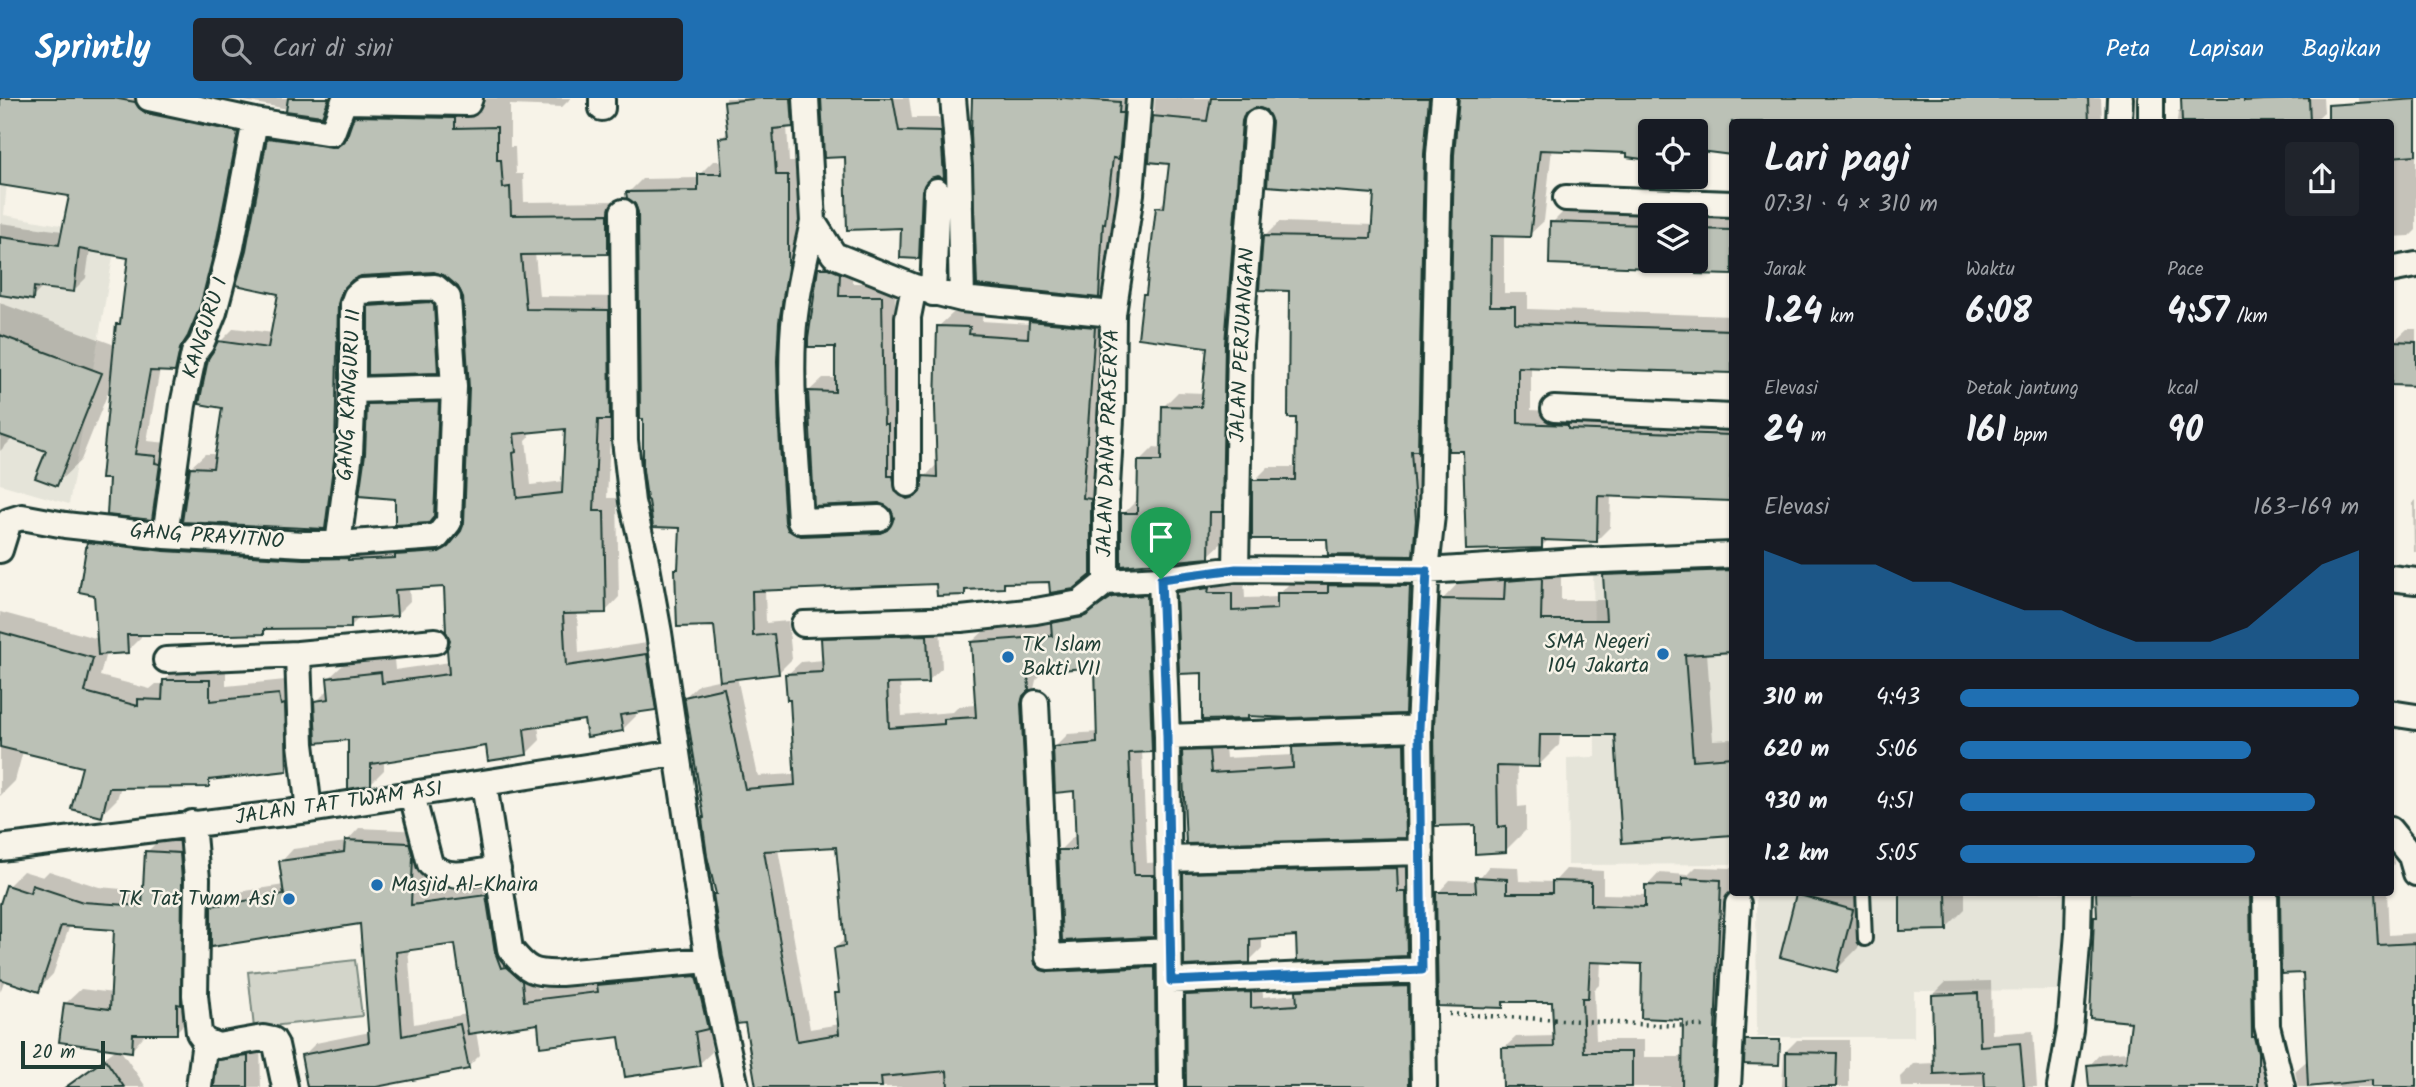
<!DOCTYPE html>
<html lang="id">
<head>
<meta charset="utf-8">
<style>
  :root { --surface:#171b24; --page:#20242c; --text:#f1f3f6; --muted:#9ea1a6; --accent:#1f6fb2 }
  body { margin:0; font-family:Kalam,sans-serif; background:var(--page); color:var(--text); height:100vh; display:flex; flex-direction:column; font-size:26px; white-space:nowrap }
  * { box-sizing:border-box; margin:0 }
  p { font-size:23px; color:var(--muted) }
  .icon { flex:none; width:38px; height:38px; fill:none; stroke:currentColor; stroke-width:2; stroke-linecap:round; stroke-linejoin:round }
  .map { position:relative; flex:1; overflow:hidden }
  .sheet { position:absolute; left:1729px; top:21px; width:665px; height:777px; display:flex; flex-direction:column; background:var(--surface); border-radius:7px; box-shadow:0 2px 5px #0004 }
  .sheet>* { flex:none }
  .controls { position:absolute; left:1638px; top:21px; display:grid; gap:14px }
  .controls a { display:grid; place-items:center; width:70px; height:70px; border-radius:7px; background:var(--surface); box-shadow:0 2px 5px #0004; font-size:35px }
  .scale { position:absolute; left:21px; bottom:18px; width:84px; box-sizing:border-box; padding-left:7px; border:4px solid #1f3d34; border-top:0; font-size:19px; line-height:24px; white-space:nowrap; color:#1f3d34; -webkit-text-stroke:5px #f7f3e8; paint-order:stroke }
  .pin { position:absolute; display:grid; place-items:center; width:60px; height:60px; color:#fff; margin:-72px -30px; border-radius:50% 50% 50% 0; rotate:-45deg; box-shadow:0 0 7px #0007 }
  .pin .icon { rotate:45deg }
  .round { display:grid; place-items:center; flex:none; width:74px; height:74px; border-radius:7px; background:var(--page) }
  .headline { display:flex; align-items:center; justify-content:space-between; height:119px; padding:0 35px }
  h1 { font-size:38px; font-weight:600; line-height:52px }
  .metrics { display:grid; grid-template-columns:repeat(3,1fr); gap:10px; height:119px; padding:7px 35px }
  .metrics div { display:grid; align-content:center }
  .metrics b { font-size:35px; font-weight:600 }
  .metrics small { font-size:19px; font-weight:400 }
  .metrics p { font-size:19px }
  .chart { height:196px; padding:14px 35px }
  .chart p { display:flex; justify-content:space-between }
  .chart svg { width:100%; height:126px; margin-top:7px; fill:var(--accent); opacity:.7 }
  ul { padding:0 35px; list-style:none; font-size:23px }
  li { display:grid; grid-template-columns:112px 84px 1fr; align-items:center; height:52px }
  li i { height:18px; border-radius:9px; background:var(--accent) }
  header { display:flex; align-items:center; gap:42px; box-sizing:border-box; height:98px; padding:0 35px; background:var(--accent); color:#fff }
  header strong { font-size:33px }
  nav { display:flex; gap:38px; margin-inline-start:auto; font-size:24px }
  .search { width:490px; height:63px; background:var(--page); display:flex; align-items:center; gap:18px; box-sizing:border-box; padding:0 24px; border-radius:7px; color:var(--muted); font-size:26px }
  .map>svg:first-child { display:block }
  .built { fill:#e5e4d9 }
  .green { fill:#d3d5ca; stroke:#79897f; stroke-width:2 }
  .shadow { fill:#0003; fill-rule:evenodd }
  .building { fill:#bbc1b6; stroke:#1f3d34; stroke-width:2; fill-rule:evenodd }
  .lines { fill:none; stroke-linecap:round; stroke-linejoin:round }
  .lane-casing { stroke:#1f3d34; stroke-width:18 }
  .street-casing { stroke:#1f3d34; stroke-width:30 }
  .path { stroke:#1f3d34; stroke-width:4.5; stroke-dasharray:2 5; stroke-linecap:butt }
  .lane { stroke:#f7f3e8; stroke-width:12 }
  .street { stroke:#f7f3e8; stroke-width:24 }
  .route-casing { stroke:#fff; stroke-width:14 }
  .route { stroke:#1f6fb2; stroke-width:9 }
  .poi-dot { fill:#1f6fb2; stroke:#f7f3e8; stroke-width:2.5 }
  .labels { text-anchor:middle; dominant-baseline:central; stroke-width:5; stroke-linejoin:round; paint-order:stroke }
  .street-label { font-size:21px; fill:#1f3d34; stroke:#f7f3e8 }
  .poi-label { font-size:21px; fill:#1f3d34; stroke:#f7f3e8; text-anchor:end }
</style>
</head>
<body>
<header>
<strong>Sprintly</strong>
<div class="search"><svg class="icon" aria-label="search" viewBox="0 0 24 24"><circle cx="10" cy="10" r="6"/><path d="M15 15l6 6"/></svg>Cari di sini</div>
<nav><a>Peta</a><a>Lapisan</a><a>Bagikan</a></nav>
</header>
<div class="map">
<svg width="2416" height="989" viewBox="0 0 2416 989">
  <rect width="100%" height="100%" fill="#f7f3e8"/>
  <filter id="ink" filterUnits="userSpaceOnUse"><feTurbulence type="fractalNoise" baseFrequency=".0143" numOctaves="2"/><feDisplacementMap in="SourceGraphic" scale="14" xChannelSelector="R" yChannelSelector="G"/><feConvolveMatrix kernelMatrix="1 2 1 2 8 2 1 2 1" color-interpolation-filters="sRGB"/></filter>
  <g filter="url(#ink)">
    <!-- built -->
    <path class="built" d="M0,0H15L4,117L117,137L69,406L0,386Z
      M1732,452V766L1568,767L1567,660L1595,659L1593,453Z
      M1756,795H2066L2067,892L1914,893V939H1757Z"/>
    <!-- green -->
    <path class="green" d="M355,862L362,918L254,930L248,874Z"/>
    <!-- shadow -->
    <path class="shadow" d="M0,0H155L249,22L229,131L187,259L174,272L160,271L147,343L168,345L164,407L152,420L111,287L81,362L56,386L48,352L13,340L0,353V205L115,247L117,226L122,221L130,158L90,151L86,180L73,193L43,189L32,200L0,195V125L63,133L71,96L0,64Z
      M227,0H337L322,17Z
      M486,0H571L562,9L510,7V49H515L516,76H523L524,104L621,103L622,141L608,154L535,155L539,198L622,199L623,306L611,319L607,400H617L619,499L606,513L577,514L579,555L661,543L669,597L655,610L635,613L636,618L622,632L586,620L538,627L540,642L526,656L487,646L384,662V672L370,686L350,640L316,604L330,590L329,580L343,567L394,561L395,572L450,564L452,542L445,487L409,489L410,503L396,517L360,519L350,529H269L264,534L141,535V539L127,553L106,554L100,578L150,591L156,586H164V583L181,566L226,567V588L295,581L303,655L286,672L216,679L208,687L121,688L117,701L101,717L84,668L23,653L15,683L0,698V514L99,541L89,445L103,431L411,444L453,441L459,438L466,425L471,288L463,193L446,176L434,172L361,176L355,179L351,191L338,415L324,429L191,369L205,356H217L224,308L220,244L234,230L273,235L280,195L247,152L269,41L282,27L349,36L356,19L370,5L484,7ZM277,39L345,49L344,52L277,43ZM567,329L564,383L531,387L526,342L529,339L528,333Z
      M726,0H805L806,13L792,27L787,28L789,64H801L800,416L815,425L896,422L893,410L809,293L823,280H837V247L820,171L834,157L853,162L852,185H895L897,313L909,380L923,388L925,379L938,365L939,228L953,215H983L982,223L1031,226L1045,210L1108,216L1104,461L1090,476L1051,482L1009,483L1003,489L970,490L965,495L937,484L765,491L766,525L788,523L792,561L778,575L737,579L758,678L796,676L792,600L787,577L801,564L824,562L823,541L837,528L940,524L942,570L928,583L900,584L902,618L953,614L959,608L977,607L972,544L986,531L1053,526L1067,513L1098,507L1127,486L1159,484L1165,639L1152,652L1142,653L1147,765L1166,764L1167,824L1154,837L1060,752L1073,739H1077L1075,691L1055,649L1068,636L1099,634L1096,567L1041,572V577L1036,582L1034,591L1048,853L1167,856L1169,973L1157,984L1145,916L1142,989H758L747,923L715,797L717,795L685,599L699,586L722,581L715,526L677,472L680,469L682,428L640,114L628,95L642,81L699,80V77L713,63H723L721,41L729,33ZM838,747L846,840L835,850L840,892L837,896L840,926L810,931L778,751Z
      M821,0H909L912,20H954L958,64L944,78L936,76L933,145L919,159L903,128L846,57Z
      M974,0H1136L1119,110L1116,113L1113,184L1099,198Z
      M1155,0H1442L1426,442L1412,456L1329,439L1254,383L1268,369H1297L1298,319L1290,191L1265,138L1279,124L1374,127L1376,94L1274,24L1267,11L1255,8L1238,231L1235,398L1223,410V444L1208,458L1123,416L1137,402H1139L1140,363L1154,349L1163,350L1164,308L1178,294L1204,295L1209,247L1145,197L1148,193L1158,110L1166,102L1171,64L1151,62Z
      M1460,0H2101L2102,24H1732V56L1696,51V33H1650V60L1629,58V53L1552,50L1544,123L1529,137H1504V195H1528V211L1732,218V274L1531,267V312L1732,323V401L1611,397L1610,429L1596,443L1549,441L1541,449L1468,450Z
      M2183,0H2323L2324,14L2313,24H2177L2178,14L2183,9Z
      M2358,0H2416V132L2410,138L2390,139V24H2360Z
      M1566,111L1732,118V175L1649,173V168L1552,125ZM1650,117H1696V163H1650Z
      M446,189L453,257L437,273L370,208L386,192Z
      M2407,231H2416V286L2394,243Z
      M451,292L442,410L429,423L367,356L369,307L382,294Z
      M2416,402V454H2414L2413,405Z
      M1732,453V552L1707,554L1713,642L1732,641V736L1624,744L1616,635H1560L1559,647L1539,667H1517L1518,709L1526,708V732L1506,752L1476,725L1442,502L1462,481L1508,482L1527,463L1561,461V502H1607L1605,478L1626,457Z
      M1422,476L1417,601L1404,614L1250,617L1247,619L1204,573L1178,495L1191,482H1244L1245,500L1279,499V496L1292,483Z
      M1419,631L1420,723L1405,738L1187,744L1184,654L1199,639L1224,638L1226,660L1294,657V650L1309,635Z
      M2390,728L2394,766L2390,770Z
      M359,730L421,733L425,746L423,795L499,785L508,841L534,870L537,891L709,866L720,917L708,929L712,954L699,966L621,937L539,924L476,933L480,957L468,969L366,989H309L303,958L316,945L370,934L361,824L213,808L226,796L284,787L281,764L293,751L346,744ZM457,844L467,916L414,926L408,850Z
      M162,739L194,740L191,919L176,934H147L132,952L119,950L146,989H64L118,950L65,906L81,891L113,895L116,831L70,827L53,876L38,892L5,881L0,894V803L2,804L8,788L23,773L43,779L49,773L99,789L145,793L147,754Z
      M1409,758L1419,843L1407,856L1298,836L1262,838V850L1249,863L1185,776L1198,764Z
      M1489,768L1518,769L1519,783L1554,784L1566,771L1603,773V796L1647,797V788L1659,775L1688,777L1696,769L1732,770L1725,989H1504L1503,951L1516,939L1555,938L1554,902L1508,903L1502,908L1438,795L1450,782L1477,783ZM1601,862L1644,864L1685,920L1684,959H1644V942H1596L1594,892L1600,886Z
      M1798,794H1872L1858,850L1836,872L1782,858Z
      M1902,794H1965V811L1946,830Z
      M2098,794H2261L2285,989H2090L2089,968L2100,956L2129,954L2133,922L2096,819L2098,817Z
      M2282,794H2387L2389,837L2416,835V989H2298L2295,973L2309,961L2305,873Z
      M1419,876L1430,989H1186L1187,898L1199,886L1262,883L1263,899L1298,896V893L1310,881Z
      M1991,883L1992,936L2033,933L2037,989H1901L1900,979L1913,966L1935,965L1933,897L1946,884Z
      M1797,942H1849V989H1782L1784,955Z
      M260,946L261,989H215L219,963L232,950Z"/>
    <!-- building -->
    <path class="building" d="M0,0H113L135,4L139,10L146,15L238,34L216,146L200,209L188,238L180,251L175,274L150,273L135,356L156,358L155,365L160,366L152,422L107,417L109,381H101L116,226H120L128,160L79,151L74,194L34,189L33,202L0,197V139L59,147L69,98L0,87Z
      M288,0H329L322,18L286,13Z
      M762,0H791L793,29L773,31L776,77H788V170L779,224L777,263L779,332L785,424L788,432L801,438L880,435L887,432L894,420L891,412L879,405L814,408L808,293L835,294V249H808V241L818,170H828L840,175L839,198H882L884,326H888V378H893L896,394L907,401L915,399L920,394L923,378L937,379L935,308L937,228L970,229L969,236L1028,240L1029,223L1095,229L1083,400L1091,401V477L1074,491L1050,495L1049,484L1004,485V490L965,492V497L937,498L936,486L752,493L753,538L774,536L779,576L720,583L714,528L677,529L675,471H678L680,430L653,429L649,403L647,401L643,372V321H640L638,114L635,106L627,100L626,94L698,93V76H722L719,40L728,39L724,4Z
      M821,0H893L899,33L941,34L944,80L937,78L930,80L922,92L919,161L900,160L901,130L847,132L845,59L824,60Z
      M972,0H1065L1120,4L1119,15H1123L1119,61L1113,60L1105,126L1103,125L1099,200L977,187L971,34Z
      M1211,0H1429L1424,56L1418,353H1411L1416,422L1413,458L1328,457L1327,441H1252V382H1295L1296,320H1288L1289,193L1259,192L1263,138L1371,140L1374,96L1267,88L1272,24L1266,12L1257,9L1245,15L1242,23L1225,246L1222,414H1210L1209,460L1121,468V415H1137L1138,363H1161L1162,308L1201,309L1207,249L1138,240L1143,196H1146L1156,109L1164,110L1169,66L1149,64L1152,18L1207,23Z
      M1459,0H2088L2089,24H1732V57L1699,53L1702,33H1650V62L1627,59V55L1540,52L1530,139L1491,138L1490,208H1515V225L1732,232V275L1518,269V325L1568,327V331L1732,337L1730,403L1598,398L1597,444L1542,442V450L1466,452L1463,353H1448L1454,57Z
      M2181,0H2244V3L2309,0L2310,24H2182Z
      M2416,1V57L2390,59V24H2328V7Z
      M354,18L455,20V30L497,29V62H501L503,90L510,89L511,117L608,116V156L521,157L526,211L609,212L610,322H598L594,413H604L606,515L563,516L566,568L647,556L656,612L620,617L623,633L587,639L584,622L524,631L527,657L488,663L486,648L371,666V687L348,691V642L316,645L314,603L329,601L327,580L381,574L382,585L449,576L447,551L450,542L446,534L444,489L395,492L397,518L351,521V530L264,531V536L229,537H127L128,555L98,557L94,497L79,494L87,444L164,453L304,461L348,460V462L395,460V457L439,454L448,449L461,433L464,425L469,290L463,199L458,189L445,178L434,174L361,178L352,182L342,193L338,206L335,354L325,431L182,424L190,369L213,370L222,310L199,306L208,261L218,243L268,250L278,196L236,187L246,152L267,40L336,49L346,41ZM565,331L562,395L517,400L513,355L516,354L514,336Z
      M1550,124L1646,127L1645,130H1650V170L1549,166Z
      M1696,131L1732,132V177L1696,176Z
      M430,204L434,207L438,275L368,277V208Z
      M0,237L102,275L57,388L35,380L46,353L0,337Z
      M2392,243L2416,244V288L2391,287Z
      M439,304L434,419L429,425L395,427V401L359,398L365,356L367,306Z
      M1732,472V554L1685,557L1693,662L1732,659V737L1622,745L1615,637H1540L1539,669L1497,668L1498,729L1506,728V754L1475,756V727L1435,728L1434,630L1440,501L1504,502L1505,483L1542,480L1541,522H1606L1603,477Z
      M1328,487L1410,488L1405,616L1291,620L1248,618V621L1202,622V575L1179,576L1176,494L1209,490L1208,495H1232V513L1277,511V495H1328Z
      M1147,497L1152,654L1129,655L1134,777H1154V839L1062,843L1058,752H1076L1074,693L1055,695L1053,649L1097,645L1095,569L1028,575L1029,592L1023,598L1021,606L1035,866L1041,872L1049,874L1155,869L1156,989H948L947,973L881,979L882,989H756L745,925L737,926L723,859L713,796H716L707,758L702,721L704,720L684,599L724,590L745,691L795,687L790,602H787L785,576L823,574L821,540L927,537L929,585L887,586L889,630L944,626V621L976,619L971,544L1052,538L1051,525L1083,519L1112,499ZM836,749L845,848L834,850L839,895H835L839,936L797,943L764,753Z
      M0,534L93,560L85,594L138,608V601L162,602L163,582H210V603L279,596L281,607L285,606L287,673L209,682V689L109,690L102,719L71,711L82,669L0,649Z
      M1404,645L1406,740L1186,746L1182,653L1209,652L1211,675L1293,670L1292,649Z
      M345,742L409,745L413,759L411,807L486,797L495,854L501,870L506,869L522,883L524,903L598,894L597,887L696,878L708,931L695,934L700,968L625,979L619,939L540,949L538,926L468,936L455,846L396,854L402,938L460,926L469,971L376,989H307L301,957L369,944L360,826L211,849V808L284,797L279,763L344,754Z
      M145,753L180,755L182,782L181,907L177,906V936H133L132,954L59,944L64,905L110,911L114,832L61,828L39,894L0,881V806L6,787L30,795L32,787L83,804L142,808Z
      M1397,770L1398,794H1406L1407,858L1297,863L1296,838L1250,841V865L1184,868L1183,775Z
      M1475,779L1507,781V795H1552V783L1591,784V807L1645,809V787L1682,788V780L1721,782L1713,989H1682L1683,922L1641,920L1642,866L1590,864L1588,900H1582L1584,954H1632V989H1503L1502,950L1554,949L1552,904H1503V910L1438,908L1436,794H1476Z
      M1900,794H1946L1947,832L1900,833Z
      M2096,794H2250L2252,939H2254L2258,955V989H2089L2087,967L2126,964L2131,924L2090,920L2094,819H2097Z
      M2280,794H2375L2378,847L2416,845V989H2372V982L2308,989L2303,875L2281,876Z
      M1796,796L1853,812L1837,874L1780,859Z
      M1408,888L1409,989H1186L1185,897L1251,894V910L1297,907L1296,892Z
      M1978,895L1980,948L2020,945L2024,989H1985L1984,974L1934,976L1932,897Z
      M1745,942H1780L1779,967L1744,966Z
      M1786,954L1837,955L1836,989H1786Z
      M248,958V989H214L217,962Z
      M105,961L124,989H66Z"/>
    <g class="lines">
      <!-- lane casing -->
      <g class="lane-casing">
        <path id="lane" d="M1863,794L1865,841"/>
      </g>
      <!-- street casing -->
      <g class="street-casing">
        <path id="street" d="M149,0L255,23L332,35L344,3L468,5L470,0
          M602,0V10
          M806,0L813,124L834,157L914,189L962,201L1113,216
          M953,0L959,69L962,201
          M2119,24L2120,0
          M2151,24V0
          M1566,100L1732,106
          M623,114L625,342L632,404L645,458L659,535L708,862L736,989
          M813,124C805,162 795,201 793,240C790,301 797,362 800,423L879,420
          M2390,172L2416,167
          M933,195L937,93
          M353,292L454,289
          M1554,311L1732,319
          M908,386V219L914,189
          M165,438L183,307L194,255L201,246L214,214L231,149L255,23
          M0,452L9,423L22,419L65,427L165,438L304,446H338L437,439L449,424L454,289L448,200L435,189L362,193L356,198L353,206V292L350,355L338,446
          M1236,471L1240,247L1257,24
          M2390,480L2416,483
          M1161,481L1167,639L1171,989
          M1106,484L1161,481L1236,471L1427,473L1578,463L1732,457
          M1106,484V405L1112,304L1113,216L1131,96L1139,0
          M804,526L961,521L1036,513L1080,505L1106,484
          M166,562L298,556
          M1036,605L1048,859L1169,853
          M2390,615L2416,619
          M1167,639L1419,630
          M484,686L510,851C527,873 534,876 561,875L708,862
          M412,697L430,766C448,784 474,774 498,771
          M309,712L301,646L298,556L435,543
          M192,725L197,781L195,897L199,935L205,943L218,948L263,940L273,942L276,947L285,989
          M2390,732L2411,758L2416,775
          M0,750L309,712L676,655
          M1169,761L1421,754
          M2265,794L2267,928L2282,989
          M1171,883L1422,872
          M199,989L205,943
          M1424,989L1419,630L1427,463L1432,417L1439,56L1444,0
          M1728,989L1738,806
          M2060,989L2070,932L2078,835L2079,794"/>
      </g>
      <!-- path -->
      <path class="path" d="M1449,916L1655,927L1706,928"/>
      <!-- lane -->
      <use href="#lane" class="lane"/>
      <!-- street -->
      <use href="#street" class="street"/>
    </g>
  </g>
  <g class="lines" filter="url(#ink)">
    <!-- route casing -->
    <g class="route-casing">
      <path id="route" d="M1236,471L1427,473L1419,630L1422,872L1171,883L1167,639L1161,481Z"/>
    </g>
    <!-- route -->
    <use href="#route" class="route"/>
  </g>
  <!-- markers -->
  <g class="poi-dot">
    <circle cx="1663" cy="556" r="7"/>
    <circle cx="1008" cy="559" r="7"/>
    <circle cx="377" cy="787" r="7"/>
    <circle cx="289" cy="801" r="7"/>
  </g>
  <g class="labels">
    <!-- street labels -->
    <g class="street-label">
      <text transform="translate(206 230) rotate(-72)">KANGURU I</text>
      <text transform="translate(1243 247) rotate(-87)">JALAN PERJUANGAN</text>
      <text transform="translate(350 297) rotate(-87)">GANG KANGURU II</text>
      <text transform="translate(1109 345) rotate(-88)">JALAN DANA PRASERYA</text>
      <text transform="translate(207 439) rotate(4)">GANG PRAYITNO</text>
      <text transform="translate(339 706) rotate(-8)">JALAN TAT TWAM ASI</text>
    </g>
    <!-- poi labels -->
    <g class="poi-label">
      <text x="1649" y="544">SMA Negeri<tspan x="1649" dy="24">104 Jakarta</tspan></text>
      <text x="1022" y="547" text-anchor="start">TK Islam<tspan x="1022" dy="24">Bakti VII</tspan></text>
      <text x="391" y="787" text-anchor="start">Masjid Al-Khaira</text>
      <text x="275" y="801">TK Tat Twam Asi</text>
    </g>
  </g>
</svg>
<div class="controls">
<a><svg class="icon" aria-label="locate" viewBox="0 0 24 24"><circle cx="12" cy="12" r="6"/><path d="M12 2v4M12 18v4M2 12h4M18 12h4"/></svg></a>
<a><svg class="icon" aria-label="layers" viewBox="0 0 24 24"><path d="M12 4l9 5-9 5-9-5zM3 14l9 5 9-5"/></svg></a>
</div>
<div class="scale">20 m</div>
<div class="pin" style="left:1161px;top:481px;background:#1e9e55"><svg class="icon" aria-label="arrive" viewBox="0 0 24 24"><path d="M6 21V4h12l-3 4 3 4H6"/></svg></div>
<section class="sheet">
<div class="headline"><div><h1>Lari pagi</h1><p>07:31 · 4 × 310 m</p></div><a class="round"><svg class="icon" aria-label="share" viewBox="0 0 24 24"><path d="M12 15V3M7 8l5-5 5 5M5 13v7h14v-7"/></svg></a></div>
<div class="metrics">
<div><p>Jarak</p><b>1.24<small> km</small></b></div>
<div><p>Waktu</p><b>6:08</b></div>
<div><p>Pace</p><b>4:57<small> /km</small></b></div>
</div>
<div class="metrics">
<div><p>Elevasi</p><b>24<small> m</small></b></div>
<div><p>Detak jantung</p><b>161<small> bpm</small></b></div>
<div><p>kcal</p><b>90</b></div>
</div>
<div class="chart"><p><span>Elevasi</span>163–169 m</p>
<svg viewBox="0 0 160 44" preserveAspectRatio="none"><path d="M0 44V6L10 11L20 11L30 11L40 17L50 17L60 22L70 27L80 27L90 33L100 38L110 38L120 38L130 33L140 22L150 11L160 6V44z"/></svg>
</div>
<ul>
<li><b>310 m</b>4:43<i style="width:100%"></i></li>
<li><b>620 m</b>5:06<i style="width:73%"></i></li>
<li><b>930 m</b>4:51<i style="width:89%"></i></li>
<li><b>1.2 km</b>5:05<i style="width:74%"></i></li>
</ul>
</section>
</div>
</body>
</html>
